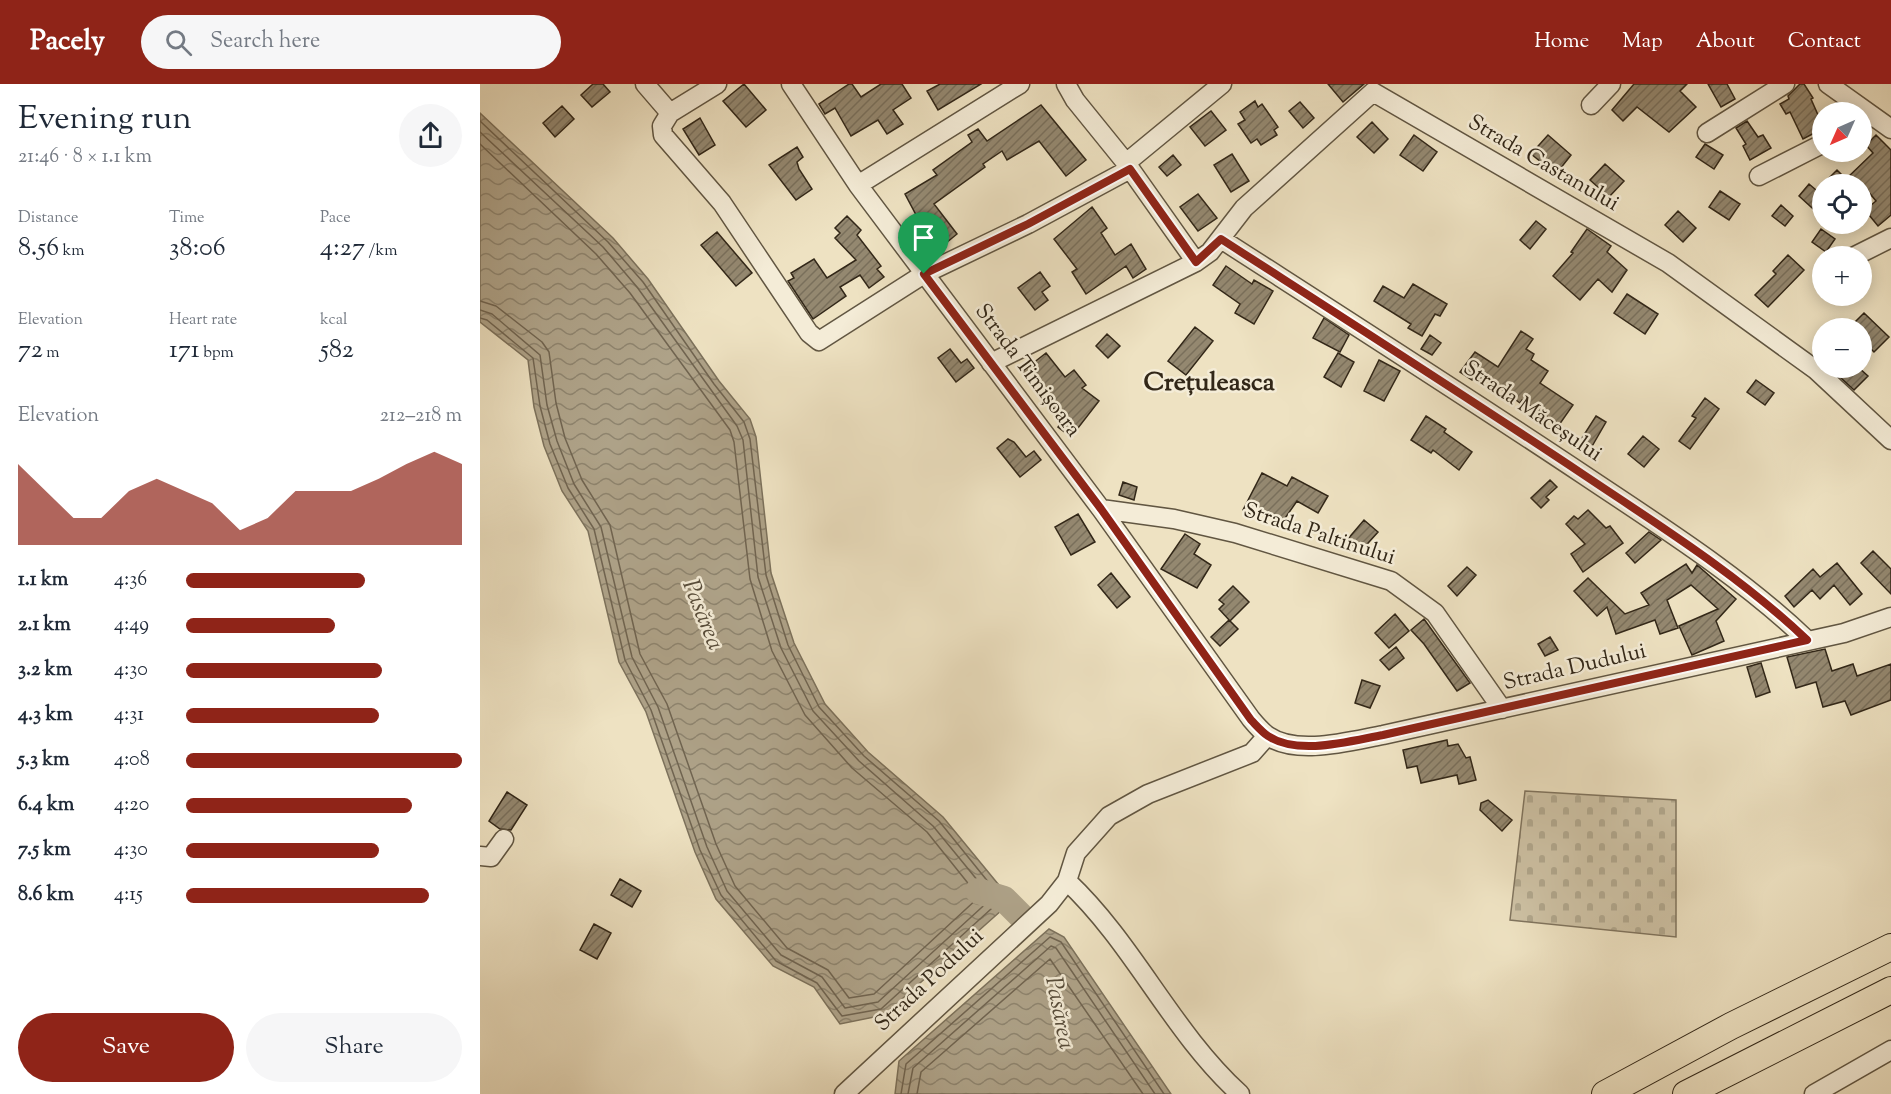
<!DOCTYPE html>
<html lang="en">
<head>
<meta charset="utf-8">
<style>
  :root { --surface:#fff; --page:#f6f6f7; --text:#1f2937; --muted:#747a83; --accent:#8f2418 }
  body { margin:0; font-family:"Sorts Mill Goudy",serif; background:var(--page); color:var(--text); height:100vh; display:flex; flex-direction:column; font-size:22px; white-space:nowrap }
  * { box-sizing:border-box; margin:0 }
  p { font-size:20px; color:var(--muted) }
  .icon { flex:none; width:33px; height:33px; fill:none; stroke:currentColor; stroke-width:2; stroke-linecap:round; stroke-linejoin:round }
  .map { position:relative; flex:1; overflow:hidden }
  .sheet { display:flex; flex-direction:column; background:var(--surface); width:480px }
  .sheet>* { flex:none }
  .needle { width:39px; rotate:225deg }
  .controls { position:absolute; left:1332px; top:18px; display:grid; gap:12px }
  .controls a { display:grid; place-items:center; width:60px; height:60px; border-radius:50%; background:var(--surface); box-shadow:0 3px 15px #0003; font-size:30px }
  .pin { position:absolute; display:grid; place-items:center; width:51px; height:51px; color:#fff; margin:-62px -26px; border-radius:50% 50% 50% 0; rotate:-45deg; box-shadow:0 0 6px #0007 }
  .pin .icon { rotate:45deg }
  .round { display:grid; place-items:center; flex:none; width:63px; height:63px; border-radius:32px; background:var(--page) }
  .summary { display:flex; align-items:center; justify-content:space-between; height:102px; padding:0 18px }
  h1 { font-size:33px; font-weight:600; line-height:45px }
  .stats { display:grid; grid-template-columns:repeat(3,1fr); gap:9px; height:102px; padding:6px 18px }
  .stats div { display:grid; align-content:center }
  .stats b { font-size:26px; font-weight:600 }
  .stats small { font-size:16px; font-weight:400 }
  .stats p { font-size:16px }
  .chart { height:168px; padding:12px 18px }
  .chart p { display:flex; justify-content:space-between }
  .chart svg { width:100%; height:108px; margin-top:6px; fill:var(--accent); opacity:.7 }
  .button { display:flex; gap:12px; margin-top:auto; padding:12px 18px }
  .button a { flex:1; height:69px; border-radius:36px; background:var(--accent); color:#fff; font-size:24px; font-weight:600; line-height:69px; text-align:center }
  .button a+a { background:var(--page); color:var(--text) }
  ul { padding:0 18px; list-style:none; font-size:20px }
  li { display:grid; grid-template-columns:96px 72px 1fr; align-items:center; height:45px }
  li i { height:15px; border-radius:8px; background:var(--accent) }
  header { display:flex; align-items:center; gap:36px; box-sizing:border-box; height:84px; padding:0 30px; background:var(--accent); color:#fff }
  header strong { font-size:28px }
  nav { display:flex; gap:33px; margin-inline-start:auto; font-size:21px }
  .search { width:420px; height:54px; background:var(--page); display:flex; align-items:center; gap:15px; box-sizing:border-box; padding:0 21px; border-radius:33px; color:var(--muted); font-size:22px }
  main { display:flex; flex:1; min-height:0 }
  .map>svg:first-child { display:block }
  .cemetery { fill:url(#cemetery-stones); stroke:#80745e; stroke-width:1.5 }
  .water { fill:url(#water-waves); stroke:#7c715b; stroke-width:1.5 }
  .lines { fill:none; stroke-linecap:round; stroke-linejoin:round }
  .shore { stroke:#706450; stroke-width:1.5 }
  .river { stroke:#aea288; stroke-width:26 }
  .building { fill:url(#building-hatch); stroke:#322718; stroke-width:1.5 }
  .minor-casing { stroke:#615642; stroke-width:21 }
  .highway-casing { stroke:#322718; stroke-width:28 }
  .minor { stroke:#f4ecd7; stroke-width:18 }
  .highway { stroke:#eee2c2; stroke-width:26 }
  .route-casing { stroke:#fff; stroke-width:12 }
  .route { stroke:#8f2418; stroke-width:8 }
  .labels { text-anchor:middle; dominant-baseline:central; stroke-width:5; stroke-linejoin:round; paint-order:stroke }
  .street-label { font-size:22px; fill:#322718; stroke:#f4ecd7 }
  .water-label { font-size:24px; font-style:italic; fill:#574c3a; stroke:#f4ecd7 }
  .quarter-label { font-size:26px; font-weight:bold; fill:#322718; stroke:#f4ecd7 }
</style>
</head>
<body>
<header>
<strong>Pacely</strong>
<div class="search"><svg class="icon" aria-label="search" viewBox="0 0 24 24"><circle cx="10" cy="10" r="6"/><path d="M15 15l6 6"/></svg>Search here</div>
<nav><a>Home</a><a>Map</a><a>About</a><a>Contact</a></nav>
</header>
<main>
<section class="sheet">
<div class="summary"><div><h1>Evening run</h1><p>21:46 · 8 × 1.1 km</p></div><a class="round"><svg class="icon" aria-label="share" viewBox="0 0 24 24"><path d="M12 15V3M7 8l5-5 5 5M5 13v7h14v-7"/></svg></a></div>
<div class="stats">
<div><p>Distance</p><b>8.56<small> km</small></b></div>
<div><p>Time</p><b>38:06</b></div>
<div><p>Pace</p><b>4:27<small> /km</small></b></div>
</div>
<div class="stats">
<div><p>Elevation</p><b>72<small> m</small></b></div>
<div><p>Heart rate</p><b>171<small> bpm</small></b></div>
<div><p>kcal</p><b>582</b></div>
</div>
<div class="chart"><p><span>Elevation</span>212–218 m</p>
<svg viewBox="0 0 160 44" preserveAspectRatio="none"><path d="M0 44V11L10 22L20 33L30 33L40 22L50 17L60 22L70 27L80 38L90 33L100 22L110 22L120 22L130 17L140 11L150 6L160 11V44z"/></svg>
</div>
<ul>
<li><b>1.1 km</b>4:36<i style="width:65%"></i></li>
<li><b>2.1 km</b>4:49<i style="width:54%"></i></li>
<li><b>3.2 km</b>4:30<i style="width:71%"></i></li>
<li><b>4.3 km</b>4:31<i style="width:70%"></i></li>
<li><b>5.3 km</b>4:08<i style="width:100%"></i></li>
<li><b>6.4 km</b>4:20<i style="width:82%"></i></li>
<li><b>7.5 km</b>4:30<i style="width:70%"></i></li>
<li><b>8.6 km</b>4:15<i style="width:88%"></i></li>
</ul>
<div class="button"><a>Save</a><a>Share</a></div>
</section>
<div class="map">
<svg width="1411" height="1010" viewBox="0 0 1411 1010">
  <defs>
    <pattern id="cemetery-stones" width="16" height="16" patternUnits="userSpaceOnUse" patternTransform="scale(1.5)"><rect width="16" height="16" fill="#cec2a5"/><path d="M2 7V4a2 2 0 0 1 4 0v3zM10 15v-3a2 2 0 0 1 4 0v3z" fill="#b1a78d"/></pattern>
    <pattern id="water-waves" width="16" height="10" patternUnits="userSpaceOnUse" patternTransform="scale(1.5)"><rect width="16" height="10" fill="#aea288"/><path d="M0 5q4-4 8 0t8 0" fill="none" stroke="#8e846e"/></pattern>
    <pattern id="building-hatch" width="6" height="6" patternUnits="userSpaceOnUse" patternTransform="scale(1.5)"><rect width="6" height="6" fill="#948870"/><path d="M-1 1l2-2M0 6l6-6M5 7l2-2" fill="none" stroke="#796f5b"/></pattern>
  </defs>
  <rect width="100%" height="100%" fill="#eee2c2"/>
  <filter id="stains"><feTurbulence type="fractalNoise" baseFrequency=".00333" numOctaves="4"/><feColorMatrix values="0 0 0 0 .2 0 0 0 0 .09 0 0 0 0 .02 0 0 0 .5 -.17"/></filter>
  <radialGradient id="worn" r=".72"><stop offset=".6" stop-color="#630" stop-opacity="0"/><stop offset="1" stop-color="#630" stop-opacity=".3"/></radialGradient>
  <!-- cemetery -->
  <path class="cemetery" d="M1045,707L1196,716V853L1030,836Z"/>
  <!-- water -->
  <path class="water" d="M0,29L133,154L168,195L239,297L270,335L276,353L291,489L314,559L345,620L388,668L463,733L532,817L404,931L360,940L334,903L293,882L236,815L215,768L166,628L139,578L108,447L82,407L64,362L54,323L48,276L0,238Z
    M569,845L584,853L691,1010H415L419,977Z"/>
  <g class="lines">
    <!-- shore -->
    <path class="shore" d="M0,37L128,158L163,198L234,300L264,338L270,355L286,491L308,561L339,623L384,672L459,737L522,815L401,925L362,932L337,899L296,877L241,811L220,766L171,626L145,576L114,445L88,404L70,360L60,322L53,274L7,236L0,234
      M0,48L123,163L157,203L257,342L263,356L278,493L301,564L333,627L379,677L453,742L512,814L398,918L365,924L342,893L301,871L247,807L227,763L178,623L152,573L121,443L94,400L77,357L67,321L60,271L12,230L0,226
      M0,60L116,170L150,209L250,346L254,358L270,495L292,567L325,631L372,684L447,748L499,813L394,910L369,914L348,886L307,864L255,802L236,760L187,620L160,570L130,441L102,396L85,354L76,319L69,268L62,258L16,222L0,217
      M421,1010L426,980L570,853L581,858L684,1010
      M428,1010L433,984L571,862L576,864L675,1010
      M437,1010L441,988L570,875L663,1010"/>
    <!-- river -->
    <path class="river" d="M498,807L524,815L540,831"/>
  </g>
  <!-- building -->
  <path class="building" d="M113,0H123L130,8L112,23L101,11Z
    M264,0L286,26L266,43L243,17Z
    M369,0H372L381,13L401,0H422L431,14L413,26L423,40L407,50L398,36L371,52L355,24L345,30L339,20Z
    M460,0H501L458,26L447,7Z
    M848,0H884L863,18Z
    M1154,0H1207L1200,7L1216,23L1189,48L1157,23L1143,37L1132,26Z
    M1228,0H1247L1255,15L1241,23Z
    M1320,0H1324L1333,14L1331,15L1342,40V45L1323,55L1310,28L1306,30L1300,20L1309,15L1308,12Z
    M775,17L778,23L782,20L798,43L794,46L797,51L781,61L777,55L771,59L758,40L765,36L760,28Z
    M820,18L834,34L823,44L809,27Z
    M561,21L606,76L586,92L559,57L527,76L522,67L503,80L505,83L454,120L477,150L460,164L443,144L425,110L457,91L453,86L492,58L488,51L498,45L507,57Z
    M82,22L94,35L75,53L63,39Z
    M731,27L746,46L725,62L710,43Z
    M220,34L235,61L219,71L203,45Z
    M1267,37L1278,53L1283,51L1291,64L1270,76L1263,62L1266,60L1256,44Z
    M892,38L908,55L894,69L877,53Z
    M934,51L957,68L943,87L920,71Z
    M1068,51L1091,71L1076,90L1051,70Z
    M1396,51L1411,66V131L1398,142L1385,126L1396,117L1382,100H1343L1357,86L1366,95L1393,69L1386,61Z
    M1225,60L1243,71L1234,85L1216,73Z
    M317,63L323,73L317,78L319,85L332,105L316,116L289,81Z
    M752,70L769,97L751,108L734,81Z
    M693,71L701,81L687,92L679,83Z
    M1125,80L1144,97L1129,113L1110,96Z
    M1329,100L1342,111V133L1319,112Z
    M1240,107L1260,120L1249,136L1229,123Z
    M718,110L737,134L718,147L700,123Z
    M1301,121L1313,132L1305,142L1292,132Z
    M612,123L627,144L621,149L635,171L651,160L666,185L653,194L646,182L606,210L592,188L597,185L574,155Z
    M1198,127L1216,144L1203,158L1185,141Z
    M367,132L381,146L377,151L401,182L397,185L404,193L389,204L380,191L360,203L366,212L333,235L308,197L314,194L311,189L334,175L347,194L376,176L355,154L360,149L355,144Z
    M1056,137L1066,145L1050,165L1040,156Z
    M1107,145L1131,162L1127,168L1147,186L1132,208L1118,195L1100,216L1073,192L1093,169L1091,168Z
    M1341,145L1355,155L1346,168L1332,158Z
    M237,148L272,189L256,202L221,161Z
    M1308,171L1324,186L1288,223L1275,211L1296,190L1293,187Z
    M746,182L772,200L774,196L793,207L774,240L755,229L760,220L733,201Z
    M560,188L570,202L562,208L568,216L555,226L538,204Z
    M933,200L967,220L960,232L955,230L942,252L928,244L931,240L894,217L903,202L924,214Z
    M1147,210L1178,230L1165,250L1134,229Z
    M1384,229L1409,253L1394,268L1382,256V244H1369Z
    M844,234L869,251L860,268L833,254Z
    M715,243L733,257L706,291L688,277Z
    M1041,247L1053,255L1046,265L1054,270L1051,276L1068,287L1060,299L1093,321L1079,341L1042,316L1040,319L1004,292L1000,297L994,293L992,296L980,288L995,268L1018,283Z
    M627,250L640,262L628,274L616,262Z
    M950,251L961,259L952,271L941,265Z
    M470,265L481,279L487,275L494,284L476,298L458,274Z
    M566,269L585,293L594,286L606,301L602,304L619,317L591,353L578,343L583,336L543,287Z
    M858,269L874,278L861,303L844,293Z
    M899,276L920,287L904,317L884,307Z
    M1372,284H1379L1388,292L1374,306L1361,294Z
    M1276,296L1294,309L1285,321L1267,308Z
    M1225,314L1239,325L1210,365L1199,357L1216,334L1212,332Z
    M946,332L966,345L964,348L992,368L979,386L953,366L951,369L931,356Z
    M1116,332L1126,338L1111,364L1100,357Z
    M1163,352L1179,365L1164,383L1148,370Z
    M528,355L534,358L546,373L554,367L561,376L540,393L517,364Z
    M782,389L807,402L812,393L848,412L838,429L817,417L801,440L779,427L776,433L763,426Z
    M1070,396L1077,403L1066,413L1069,416L1061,424L1051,414Z
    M643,398L657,403L654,416L639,411Z
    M1108,426L1126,444L1130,442L1143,459L1103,488L1091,470L1105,460L1086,440L1094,432L1098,435Z
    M598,430L615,458L591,471L575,443Z
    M884,436L898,448L880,468L867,456Z
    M1169,448L1181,456L1155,479L1146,469Z
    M705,450L720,460L714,470L731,481L717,504L681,485Z
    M1393,467L1411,485V510L1381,479Z
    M1357,479L1382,510L1370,521L1354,501L1340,515L1332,506L1314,523L1305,512L1333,485L1340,493Z
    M1206,480L1212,489L1217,481L1256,515L1236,537L1244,557L1212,571L1199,542L1238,525L1211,501L1187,516L1198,544L1180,550L1175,536L1136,550L1127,523L1117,532L1094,507L1108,494L1145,530L1169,521L1161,509Z
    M987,483L996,491L977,512L968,502Z
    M631,489L650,513L637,524L618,501Z
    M753,502L769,518L750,537L739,525L744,520L739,516Z
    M915,530L929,547L909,564L895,549Z
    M944,535L990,599L977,607L944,560L931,546Z
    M749,536L758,545L740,562L731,553Z
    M1070,553L1078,566L1065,572L1058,560Z
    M916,563L924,574L909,586L900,576Z
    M1345,565L1352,587L1373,580L1377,592L1411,580V616L1371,631L1365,617L1343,623L1336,598L1316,604L1307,573Z
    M1281,579L1290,608L1276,613L1267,583Z
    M882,596L900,602L890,624L875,619Z
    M967,656L968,662L978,660L986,674L990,673L996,696L979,700L977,691L941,699L937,682L927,684L923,666Z
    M27,708L47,721L31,746L20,745L9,737Z
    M1008,716L1032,736L1022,747L1000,726L1001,719Z
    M140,795L161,807L152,823L131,811Z
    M114,840L131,849L117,875L100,866Z"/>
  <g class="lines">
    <!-- minor casing -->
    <g class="minor-casing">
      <path id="minor" d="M165,0L190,29L237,0
        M311,0L378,101L621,425L771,635C776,641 782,648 788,652C817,672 870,657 903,651L1364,549L1411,533
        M586,0L595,16L646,79L716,178
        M1348,0L1411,45
        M893,8L1188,179L1336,286L1411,356
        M1111,21L1131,0
        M190,29L182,42L183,51L242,119L329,249L339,257L444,190L548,140L650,85
        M1227,49L1305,0
        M646,79L742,0
        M1279,92L1342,60
        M378,101L540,0
        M741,155C862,233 984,311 1104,391C1180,442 1260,492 1327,556
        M1375,172L1411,154
        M511,279L716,178L730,168L764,124L893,8
        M621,425L694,435L755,449L911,497L955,529L1022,625
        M0,772L11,773L24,755
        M587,797C655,861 691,947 760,1010
        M364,1010L569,820L587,797L596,769L629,732L668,710L772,669L787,652
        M1334,1010L1411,966"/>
    </g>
    <!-- highway casing -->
    <g class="highway-casing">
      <path id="highway" d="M1125,1010L1251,942L1411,863
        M1206,1010L1411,906"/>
    </g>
    <!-- minor -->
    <use href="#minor" class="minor"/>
    <!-- highway -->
    <use href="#highway" class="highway"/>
  </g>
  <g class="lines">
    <!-- route casing -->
    <g class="route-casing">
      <path id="route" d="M650,85L716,178L741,155C862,233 984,311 1104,391C1180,442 1260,492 1327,556L903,651C870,657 818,672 788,652C782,648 776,641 771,636L621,425L444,190L548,140Z"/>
    </g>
    <!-- route -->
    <use href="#route" class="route"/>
  </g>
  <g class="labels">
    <!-- street labels -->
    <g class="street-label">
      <text transform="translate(1063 80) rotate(30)">Strada Castanului</text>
      <text transform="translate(547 287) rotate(53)">Strada Timișoara</text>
      <text transform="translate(1052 328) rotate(34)">Strada Măceșului</text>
      <text transform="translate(839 451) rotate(18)">Strada Paltinului</text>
      <text transform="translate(1095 584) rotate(-13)">Strada Dudului</text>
      <text transform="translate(450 897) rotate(-43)">Strada Podului</text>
    </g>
    <!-- water labels -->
    <g class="water-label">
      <text transform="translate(222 531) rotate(68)">Pasărea</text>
      <text transform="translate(579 929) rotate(79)">Pasărea</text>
    </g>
    <!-- quarter labels -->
    <g class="quarter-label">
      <text x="729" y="299">Crețuleasca</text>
    </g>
  </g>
  <rect width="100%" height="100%" filter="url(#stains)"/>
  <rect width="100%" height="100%" fill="url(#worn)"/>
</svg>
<div class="controls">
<a><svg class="needle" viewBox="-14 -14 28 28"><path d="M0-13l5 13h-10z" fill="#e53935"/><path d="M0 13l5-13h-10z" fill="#747a83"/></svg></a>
<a><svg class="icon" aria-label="locate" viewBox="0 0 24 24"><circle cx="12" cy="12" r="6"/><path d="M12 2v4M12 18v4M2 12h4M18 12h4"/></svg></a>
<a>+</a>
<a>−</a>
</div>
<div class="pin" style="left:444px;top:190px;background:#1e9e55"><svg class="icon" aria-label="arrive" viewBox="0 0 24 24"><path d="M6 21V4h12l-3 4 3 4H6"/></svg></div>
</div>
</main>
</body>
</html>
